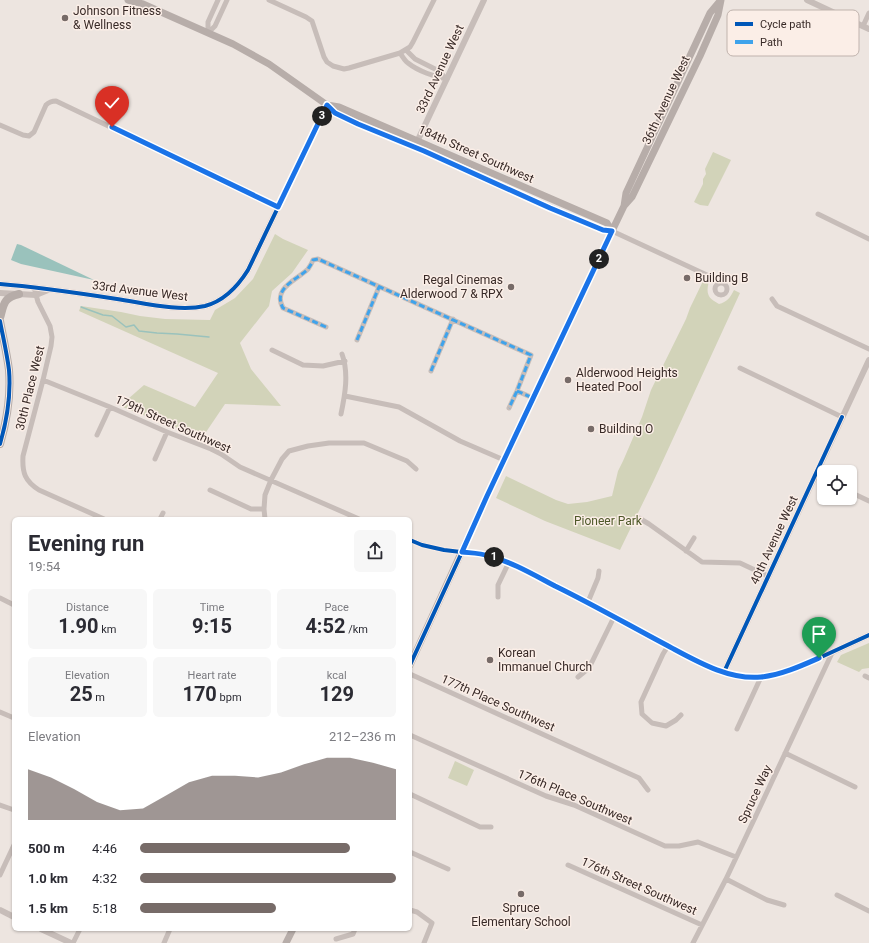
<!DOCTYPE html>
<html lang="en">
<head>
<meta charset="utf-8">
<style>
  :root { --surface:#fff; --page:#f7f7f7; --text:#2b2b33; --muted:#7c7c81; --accent:#776b68 }
  body { margin:0; font-family:Roboto,sans-serif; background:var(--page); color:var(--text); height:100vh; display:flex; flex-direction:column; font-size:15px; white-space:nowrap }
  * { box-sizing:border-box; margin:0 }
  p { font-size:13px; color:var(--muted) }
  .icon { flex:none; width:22px; height:22px; fill:none; stroke:currentColor; stroke-width:2; stroke-linecap:round; stroke-linejoin:round }
  .map { position:relative; flex:1; overflow:hidden }
  .side { position:absolute; left:12px; top:517px; width:400px; height:414px; display:flex; flex-direction:column; background:var(--surface); border-radius:6px; box-shadow:0 1px 3px #0004 }
  .side>* { flex:none }
  .buttons { position:absolute; left:817px; top:465px; display:grid; gap:8px }
  .buttons a { display:grid; place-items:center; width:40px; height:40px; border-radius:6px; background:var(--surface); box-shadow:0 1px 3px #0004; font-size:20px }
  .pin { position:absolute; display:grid; place-items:center; width:34px; height:34px; color:#fff; margin:-41px -17px; border-radius:50% 50% 50% 0; rotate:-45deg; box-shadow:0 0 4px #0007 }
  .pin .icon { rotate:45deg }
  .km { position:absolute; width:20px; height:20px; margin:-10px; border-radius:50%; background:#222; color:#fff; font-size:11px; line-height:20px; text-align:center }
  .round { display:grid; place-items:center; flex:none; width:42px; height:42px; border-radius:6px; background:var(--page) }
  .headline { display:flex; align-items:center; justify-content:space-between; height:68px; padding:0 16px }
  h1 { font-size:22px; font-weight:700; line-height:30px }
  .metrics { display:grid; grid-template-columns:repeat(3,1fr); gap:6px; height:68px; padding:4px 16px }
  .metrics div { display:grid; align-content:center; border-radius:6px; background:var(--page); text-align:center }
  .metrics b { font-size:20px; font-weight:700 }
  .metrics small { font-size:11px; font-weight:400 }
  .metrics p { font-size:11px }
  .chart { height:112px; padding:8px 16px }
  .chart p { display:flex; justify-content:space-between }
  .chart svg { width:100%; height:72px; margin-top:4px; fill:var(--accent); opacity:.7 }
  ul { padding:0 16px; list-style:none; font-size:13px }
  li { display:grid; grid-template-columns:64px 48px 1fr; align-items:center; height:30px }
  li i { height:10px; border-radius:5px; background:var(--accent) }
  .map>svg:first-child { display:block }
  .green { fill:#d2d3b9 }
  .water { fill:#9ac2bc }
  .lines { fill:none; stroke-linecap:round; stroke-linejoin:round }
  .stream { stroke:#9ac2bc; stroke-width:1.5 }
  .minor { stroke:#c7bdb9; stroke-width:5 }
  .tertiary { stroke:#c7bdb9; stroke-width:6 }
  .secondary { stroke:#b7ada9; stroke-width:7 }
  .primary { stroke:#b6aca8; stroke-width:8 }
  .quiet { stroke:#3fa3eb; stroke-width:3; stroke-dasharray:6 3; stroke-linecap:butt }
  .cycleway-casing { stroke:#fbeee7; stroke-width:6 }
  .cycleway { stroke:#0057b8; stroke-width:4 }
  .route-casing { stroke:#fff; stroke-width:8 }
  .route { stroke:#1a73e8; stroke-width:5 }
  .poi-dot { fill:#776b68; stroke:#fbeee7; stroke-width:1.5 }
  .labels { text-anchor:middle; dominant-baseline:central; stroke-width:3; stroke-linejoin:round; paint-order:stroke }
  .poi-label { font-size:12px; fill:#382a27; stroke:#fbeee7; text-anchor:start }
  .street-label { font-size:12px; fill:#382a27; stroke:#fbeee7 }
  .park-label { font-size:12px; fill:#4e5829; stroke:#fbeee7 }
  .key { fill:#fbeee7; stroke:#c0b3ad; stroke-width:1 }
  .key-label { font-size:11px; fill:#382a27 }
</style>
</head>
<body>
<div class="map">
<svg width="869" height="943" viewBox="0 0 869 943">
  <rect width="100%" height="100%" fill="#ede5e0"/>
  <!-- green -->
  <path class="green" d="M713,152L731,160L708,206L700,205L694,202L703,184V179L706,174L705,169Z
    M275,234L283,239L308,250L292,273L272,291L269,306L240,343L251,369L281,406L225,404L202,438L120,406L144,385L195,407L218,373L79,311L81,306L121,312L140,316L165,319L210,320L215,310L235,298L253,279Z
    M704,279L709,281C706,293 707,298 719,304C727,302 730,298 734,290L740,293L654,480L620,550L545,521L496,498L506,476L556,500L568,504L587,502L612,496L618,471L623,461L642,417L651,390L686,319L690,308Z
    M869,643V668L862,669L859,672L837,662L841,655Z
    M455,761L474,770L467,786L448,778Z"/>
  <!-- water -->
  <path class="water" d="M17,244L21,245L94,280L21,264L11,260Z"/>
  <g class="lines">
    <!-- stream -->
    <path class="stream" d="M81,307L103,315L112,316L126,327L134,325L139,331L157,333L177,334L209,337"/>
    <!-- minor -->
    <path class="minor" d="M269,0L306,17L312,21L324,57L327,62L333,66L344,69L349,68L400,53L410,47L413,42L434,0
      M844,17L847,30L845,37
      M863,26L869,13
      M208,33L215,26L227,0
      M208,33V22L218,0
      M847,35L855,27L860,25
      M406,50L415,59L439,71L446,79
      M400,53C403,57 405,61 408,63C418,71 435,77 447,79
      M0,125L23,135L29,136L34,132L46,105C49,102 51,101 56,101L278,207
      M818,214L869,239
      M612,231L709,276L715,280L718,284
      M715 289a6 6 0 1 1 12 0a6 6 0 1 1-12 0Z
      M34,287L38,302L50,326L52,337L51,346L43,380L23,456C22,473 25,481 39,490L104,519
      M772,299L777,306L869,349
      M326,327L283,308C272,288 297,280 308,269C310,266 312,263 313,260L318,259L531,355L517,391L509,408
      M357,340L379,287
      M272,350L303,365L323,366L345,361
      M740,368L842,417
      M431,371L453,319
      M43,380L110,407L167,432L211,449L221,454L240,467L359,519
      M517,391L533,398
      M345,396L399,407L460,441L504,460
      M341,414C345,395 349,373 342,354
      M97,435L110,407
      M155,459L167,432
      M815,475L824,480
      M210,490L251,509H264
      M850,492L869,501
      M639,518L649,524L702,562L740,563L768,576
      M160,519L163,513
      M265,519L264,509L265,495L271,480L282,459L289,451L308,446L329,443H364L407,461L416,469
      M410,540C427,547 444,551 462,552
      M686,551L694,538
      M498,597V585L509,562
      M0,598L14,605
      M588,602L598,578L599,571
      M668,646L663,654L641,702L642,714L652,723L666,726L676,720L681,715
      M410,674L639,778L648,790
      M865,676L869,678
      M578,677L589,668L614,617
      M0,712L14,718
      M737,729L761,677
      M410,735L546,796L574,805L665,846H679L698,842L736,857
      M785,753L855,787
      M410,794L480,827H491
      M0,805L14,810
      M410,852L448,869
      M568,865L702,925
      M0,875L14,845
      M726,879L767,900L784,905
      M837,895L869,911
      M410,910L417,912L432,923L424,943
      M336,939L353,934L355,929
      M73,943L80,929
      M164,943L170,929
      M693,943L726,879L760,807L832,653"/>
    <!-- tertiary -->
    <path class="tertiary" d="M807,0L869,29
      M416,144L484,0
      M0,284C39,287 78,293 117,299C144,303 179,312 205,306C224,301 238,286 248,270L327,105
      M0,293L36,295L48,290
      M462,552C499,555 523,570 555,586C593,605 630,626 668,646C696,661 728,680 762,677C777,675 792,670 806,664C827,655 848,645 869,635
      M724,672L869,360
      M0,910L14,917
      M41,929L71,943"/>
    <!-- secondary -->
    <path class="secondary" d="M128,0L143,4L233,44L269,64L327,105L335,113L342,116L415,147L551,208L603,230L612,231
      M327,105L339,107L607,223L612,231
      M624,206L626,193L710,13L720,1
      M410,665L487,496L612,231L624,206L632,197L700,56L718,15L721,0
      M286,943L293,929"/>
    <!-- primary -->
    <path class="primary" d="M0,318C4,304 3,298 19,294
      M0,321C3,337 7,354 9,370C11,395 7,420 0,444"/>
    <!-- quiet -->
    <path class="quiet" d="M326,327L283,308C272,288 297,280 308,269C310,266 312,263 313,260L318,259L531,355L517,391L509,408
      M357,340L379,287
      M431,371L453,319
      M517,391L533,398"/>
    <!-- cycleway casing -->
    <g class="cycleway-casing">
      <path id="cycleway" d="M0,284C39,287 78,293 117,299C144,303 179,312 205,306C224,301 238,286 248,270L327,105
        M0,321C3,337 7,354 9,370C11,395 7,420 0,444
        M410,540L422,545L444,550L478,554L489,556L509,562L588,602L700,663L724,672L742,676L761,677L772,675L791,670L819,658L869,635
        M410,665L462,552
        M724,672L842,417"/>
    </g>
    <!-- cycleway -->
    <use href="#cycleway" class="cycleway"/>
  </g>
  <g class="lines">
    <!-- route casing -->
    <g class="route-casing">
      <path id="route" d="M112,127L278,207L327,105L335,113L358,124L424,151L550,208L603,230L612,231L487,496L462,552C471,553 480,553 489,556C512,562 534,575 555,586C594,605 632,627 670,647C698,662 729,680 761,677C781,675 801,666 819,658"/>
    </g>
    <!-- route -->
    <use href="#route" class="route"/>
  </g>
  <!-- markers -->
  <g class="poi-dot">
    <circle cx="65" cy="18" r="4"/>
    <circle cx="687" cy="278" r="4"/>
    <circle cx="511" cy="287" r="4"/>
    <circle cx="568" cy="380" r="4"/>
    <circle cx="591" cy="429" r="4"/>
    <circle cx="490" cy="660" r="4"/>
    <circle cx="521" cy="894" r="4"/>
  </g>
  <g class="labels">
    <!-- poi labels -->
    <g class="poi-label">
      <text x="73" y="11">Johnson Fitness<tspan x="73" dy="14">&amp; Wellness</tspan></text>
      <text x="695" y="278">Building B</text>
      <text x="503" y="280" text-anchor="end">Regal Cinemas<tspan x="503" dy="14">Alderwood 7 &amp; RPX</tspan></text>
      <text x="576" y="373">Alderwood Heights<tspan x="576" dy="14">Heated Pool</tspan></text>
      <text x="599" y="429">Building O</text>
      <text x="498" y="653">Korean<tspan x="498" dy="14">Immanuel Church</tspan></text>
      <text x="521" y="908" text-anchor="middle">Spruce<tspan x="521" dy="14">Elementary School</tspan></text>
    </g>
    <!-- street labels -->
    <g class="street-label">
      <text transform="translate(440 69) rotate(-65)">33rd Avenue West</text>
      <text transform="translate(666 100) rotate(-65)">36th Avenue West</text>
      <text transform="translate(476 154) rotate(24)">184th Street Southwest</text>
      <text transform="translate(140 291) rotate(7)">33rd Avenue West</text>
      <text transform="translate(30 388) rotate(-76)">30th Place West</text>
      <text transform="translate(173 424) rotate(24)">179th Street Southwest</text>
      <text transform="translate(774 540) rotate(-65)">40th Avenue West</text>
      <text transform="translate(498 703) rotate(24)">177th Place Southwest</text>
      <text transform="translate(755 794) rotate(-65)">Spruce Way</text>
      <text transform="translate(575 797) rotate(23)">176th Place Southwest</text>
      <text transform="translate(639 886) rotate(24)">176th Street Southwest</text>
    </g>
    <!-- park labels -->
    <g class="park-label">
      <text x="608" y="521">Pioneer Park</text>
    </g>
  </g>
  <!-- legend -->
  <rect x="727" y="10" width="132" height="46" rx="6" class="key"/>
  <rect x="735" y="22" width="18" height="4" fill="#0057b8"/>
  <rect x="735" y="40" width="18" height="4" fill="#3fa3eb"/>
  <g class="key-label">
    <text x="760" y="28">Cycle path</text>
    <text x="760" y="46">Path</text>
  </g>
</svg>
<div class="buttons">
<a><svg class="icon" aria-label="locate" viewBox="0 0 24 24"><circle cx="12" cy="12" r="6"/><path d="M12 2v4M12 18v4M2 12h4M18 12h4"/></svg></a>
</div>
<div class="pin" style="left:819px;top:658px;background:#1e9e55"><svg class="icon" aria-label="arrive" viewBox="0 0 24 24"><path d="M6 21V4h12l-3 4 3 4H6"/></svg></div>
<div class="pin" style="left:112px;top:127px;background:#d93025"><svg class="icon" aria-label="check" viewBox="0 0 24 24"><path d="M5 12l5 5 9-10"/></svg></div>
<b class="km" style="left:494px;top:557px">1</b>
<b class="km" style="left:599px;top:259px">2</b>
<b class="km" style="left:322px;top:116px">3</b>
<section class="side">
<div class="headline"><div><h1>Evening run</h1><p>19:54</p></div><a class="round"><svg class="icon" aria-label="share" viewBox="0 0 24 24"><path d="M12 15V3M7 8l5-5 5 5M5 13v7h14v-7"/></svg></a></div>
<div class="metrics">
<div><p>Distance</p><b>1.90<small> km</small></b></div>
<div><p>Time</p><b>9:15</b></div>
<div><p>Pace</p><b>4:52<small> /km</small></b></div>
</div>
<div class="metrics">
<div><p>Elevation</p><b>25<small> m</small></b></div>
<div><p>Heart rate</p><b>170<small> bpm</small></b></div>
<div><p>kcal</p><b>129</b></div>
</div>
<div class="chart"><p><span>Elevation</span>212–236 m</p>
<svg viewBox="0 0 160 44" preserveAspectRatio="none"><path d="M0 44V13L10 18L20 25L30 33L40 38L50 37L60 29L70 21L80 17L90 17L100 18L110 15L120 10L130 6L140 6L150 9L160 13V44z"/></svg>
</div>
<ul>
<li><b>500 m</b>4:46<i style="width:82%"></i></li>
<li><b>1.0 km</b>4:32<i style="width:100%"></i></li>
<li><b>1.5 km</b>5:18<i style="width:53%"></i></li>
</ul>
</section>
</div>
</body>
</html>
